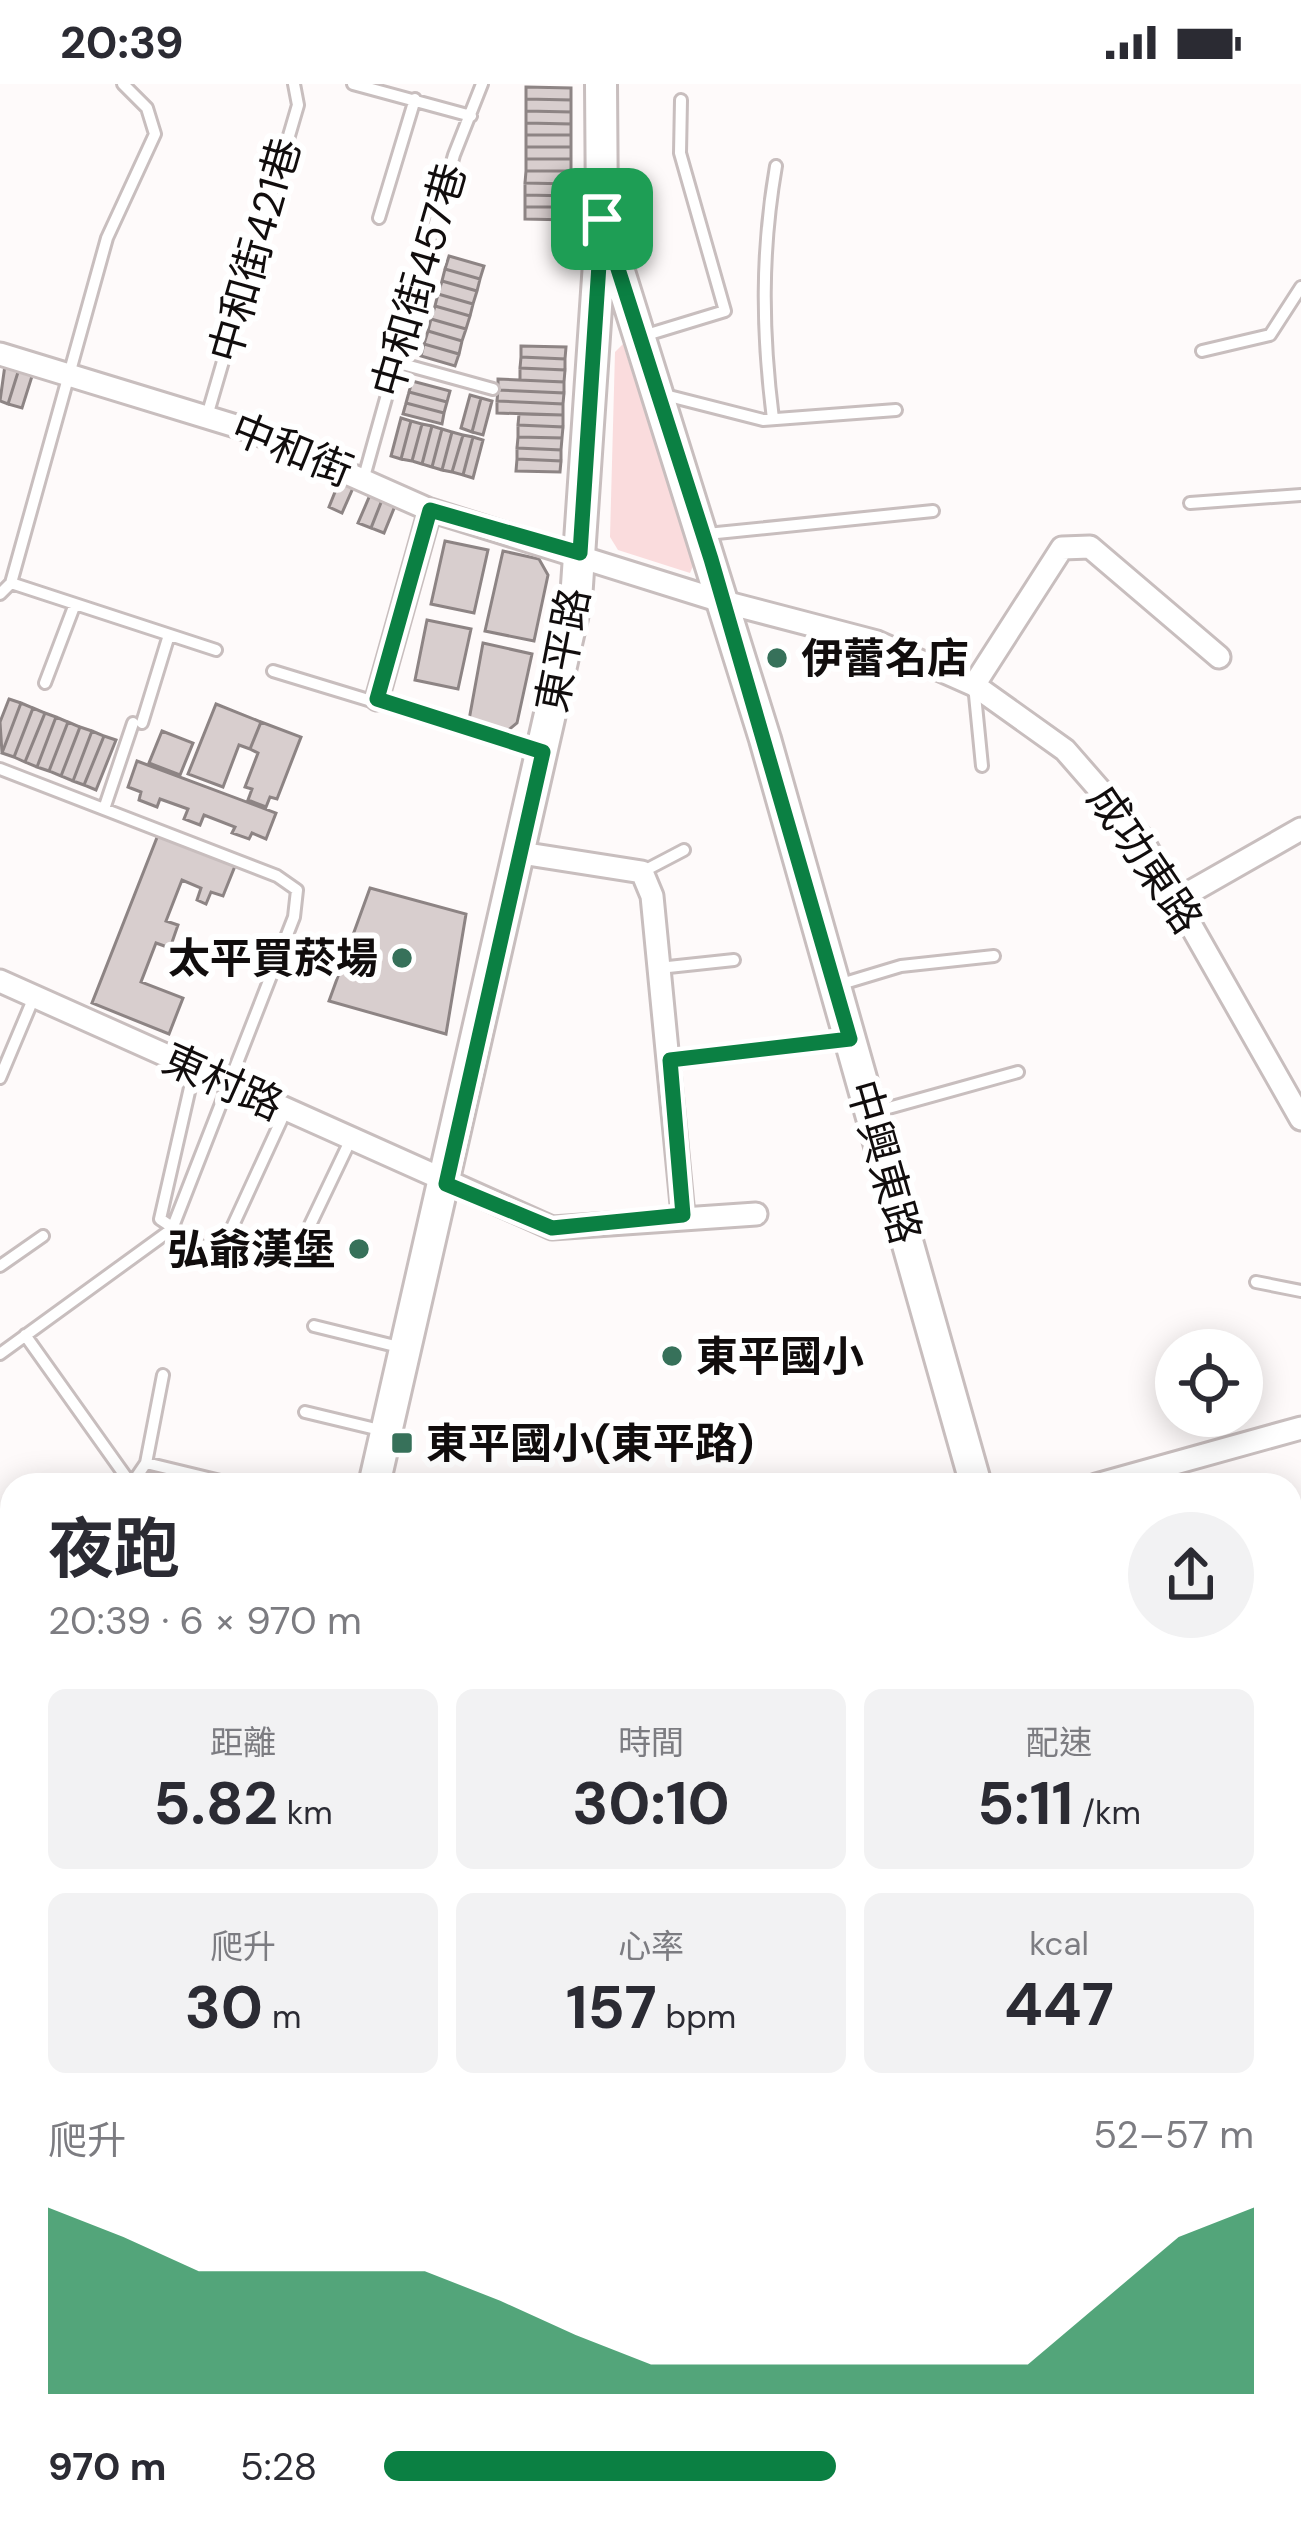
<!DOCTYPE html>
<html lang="zh-TW">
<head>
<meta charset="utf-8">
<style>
  :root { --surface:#fff; --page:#f2f2f3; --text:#2b2b33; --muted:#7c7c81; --accent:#0b8043 }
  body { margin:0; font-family:"DM Sans","Noto Sans TC",sans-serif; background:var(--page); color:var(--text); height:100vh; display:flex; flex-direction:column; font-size:45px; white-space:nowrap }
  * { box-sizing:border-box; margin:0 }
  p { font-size:39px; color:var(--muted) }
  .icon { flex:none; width:66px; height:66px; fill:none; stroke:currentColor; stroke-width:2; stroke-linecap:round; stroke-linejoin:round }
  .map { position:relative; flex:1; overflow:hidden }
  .details { position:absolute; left:0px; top:1389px; width:1302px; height:1065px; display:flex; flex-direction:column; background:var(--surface); border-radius:36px 36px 0 0; box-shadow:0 6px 30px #0003 }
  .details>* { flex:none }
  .fabs { position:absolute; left:1155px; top:1245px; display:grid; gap:24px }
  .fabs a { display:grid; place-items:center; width:108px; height:108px; border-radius:50%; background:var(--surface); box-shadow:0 6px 30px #0003; font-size:60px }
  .pin { position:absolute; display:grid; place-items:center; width:102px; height:102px; color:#fff; margin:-51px; border-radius:24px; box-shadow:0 6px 18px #0006 }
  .round { display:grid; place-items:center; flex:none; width:126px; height:126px; border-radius:63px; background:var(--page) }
  .headline { display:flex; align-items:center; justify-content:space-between; height:204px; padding:0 48px }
  h1 { font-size:66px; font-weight:700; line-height:90px }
  .stats { display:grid; grid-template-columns:repeat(3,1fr); gap:18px; height:204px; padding:12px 48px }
  .stats div { display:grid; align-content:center; border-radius:18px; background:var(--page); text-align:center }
  .stats b { font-size:60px; font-weight:700 }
  .stats small { font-size:33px; font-weight:400 }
  .stats p { font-size:33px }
  .chart { height:336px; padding:24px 48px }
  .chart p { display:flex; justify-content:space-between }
  .chart svg { width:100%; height:216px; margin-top:12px; fill:var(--accent); opacity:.7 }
  ul { padding:0 48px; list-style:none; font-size:39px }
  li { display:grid; grid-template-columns:192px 144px 1fr; align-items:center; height:90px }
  li i { height:30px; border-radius:15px; background:var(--accent) }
  .status { display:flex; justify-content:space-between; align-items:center; height:84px; padding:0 60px; background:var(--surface); direction:ltr }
  .status svg { height:33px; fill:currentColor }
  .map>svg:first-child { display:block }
  .green { fill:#fadcdd }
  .building { fill:#d8cece; stroke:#8d8484; stroke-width:3 }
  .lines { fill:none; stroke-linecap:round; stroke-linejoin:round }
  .lane-casing { stroke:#c8bebe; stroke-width:16 }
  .street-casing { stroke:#c8bebe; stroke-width:27 }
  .secondary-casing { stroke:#c8bebe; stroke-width:36 }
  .lane { stroke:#fff; stroke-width:10 }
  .street { stroke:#fff; stroke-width:21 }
  .secondary { stroke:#fff; stroke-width:30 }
  .route-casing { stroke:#fff; stroke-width:24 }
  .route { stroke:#0b8043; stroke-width:15 }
  .poi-dot { fill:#37715a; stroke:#fff; stroke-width:4.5 }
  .labels { text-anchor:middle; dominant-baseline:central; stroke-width:12; stroke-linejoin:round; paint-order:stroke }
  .street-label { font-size:42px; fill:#110d0d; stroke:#fff }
  .poi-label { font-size:42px; font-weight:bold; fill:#110d0d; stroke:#fff; text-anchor:start }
</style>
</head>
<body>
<div class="status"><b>20:39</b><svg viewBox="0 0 49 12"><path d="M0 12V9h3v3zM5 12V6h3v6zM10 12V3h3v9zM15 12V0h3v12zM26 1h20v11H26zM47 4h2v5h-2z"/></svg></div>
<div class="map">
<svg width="1301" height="2453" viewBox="0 0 1301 2453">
  <rect width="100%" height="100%" fill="#fefafa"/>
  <!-- green -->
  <path class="green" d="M623,260L694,480L690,489L618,466L610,453L615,268Z"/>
  <!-- building -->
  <path class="building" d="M526,3L571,4V16L526,15Z
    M526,15L571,16V28L526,27Z
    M526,27L571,28V40L526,39Z
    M526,39L571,40V51H526Z
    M526,51H571V63H526Z
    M526,63H571V75H526Z
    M526,75H571V87H526Z
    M526,87H571V100L525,99Z
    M525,99L571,100V112L525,111Z
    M525,111L571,112L570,123H525Z
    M525,123H570V136L525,135Z
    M449,172L484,182L480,195L445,185Z
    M445,185L480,195L477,207L442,197Z
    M442,197L477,207L473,220L438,210Z
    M438,210L473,220L470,232L435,222Z
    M435,222L470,232L466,245L431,235Z
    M431,235L466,245L462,257L428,247Z
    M428,247L462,257L459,270L424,260Z
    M424,260L459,270L455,282L421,272Z
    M521,262L566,263L565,275L521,273Z
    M521,273L565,275V286L520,284Z
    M5,281L19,285L8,320L0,317Z
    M520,284L565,286L564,298L520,296Z
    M19,285L33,289L22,324L8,320Z
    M498,295L564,298V309L498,306Z
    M412,297L450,307L447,318L409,308Z
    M498,306L564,309L563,320L497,317Z
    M409,308L447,318L444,329L406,319Z
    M470,311L481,314L472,348L461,344Z
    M481,314L492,317L483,351L472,348Z
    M497,317L563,320V331L497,329Z
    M406,319L444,329L442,340L403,330Z
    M519,330L563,331V343L518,341Z
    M401,334L411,337L401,375L391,372Z
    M411,337L422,340L412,377L401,375Z
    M422,340L432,342L422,380L412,377Z
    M518,341L563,343L562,354L518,353Z
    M432,342L442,345L432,383L422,380Z
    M442,345L452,348L442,386L432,383Z
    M452,348L463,351L452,388L442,386Z
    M463,351L473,353L463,391L452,388Z
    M473,353L483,356L473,394L463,391Z
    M518,353L562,354L561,366L517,364Z
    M517,364L561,366V377L517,375Z
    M517,375L561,377L560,388L516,387Z
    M339,398L353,404L342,429L329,423Z
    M370,411L382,416L371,444L358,439Z
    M382,416L395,422L384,449L371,444Z
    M445,457L488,466L474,529L431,520Z
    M503,467L539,475L548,491L534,557L485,547Z
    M427,536L471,545L458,605L415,596Z
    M483,559L532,570L517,639L506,648L469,636Z
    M9,615L21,619L2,669L0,638Z
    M21,619L33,624L14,673L2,669Z
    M216,620L261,638L250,665L239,661L223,703L188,690Z
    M33,624L45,629L25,678L14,673Z
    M45,629L56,633L37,683L25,678Z
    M56,633L68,638L49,687L37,683Z
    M68,638L80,643L61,692L49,687Z
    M261,638L301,653L277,715L270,713L266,723L248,716L252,705L245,703L258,669L250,665Z
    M80,643L92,647L73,697L61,692Z
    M92,647L104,652L84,701L73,697Z
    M162,647L193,659L180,691L149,679Z
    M104,652L116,656L96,706L84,701Z
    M137,677L276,729L266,755L252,749L249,755L232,749L235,743L204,731L200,741L184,735L188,725L160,715L157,723L139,716L141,708L128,703Z
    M158,751L235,782L223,812L211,808L206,820L197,816L201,804L182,796L166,837L178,841L170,864L156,859L141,898L183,914L169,950L92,919Z
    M370,804L466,830L446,950L329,917Z
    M1290,1874L1301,1911V1953L1290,1957Z
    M1301,2233V2405L1290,2367V2237Z
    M920,2442H1020V2450L1076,2453H910Z
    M1181,2442H1249L1252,2453H1184Z"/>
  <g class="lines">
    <!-- lane casing -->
    <g class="lane-casing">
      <path id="lane" d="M353,0L471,32
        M379,134L415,15
        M643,252L725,227L680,69L681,16
        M1202,267L1270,251L1301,203
        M395,278L493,305
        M665,311L763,336L896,326
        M207,332L298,21L294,0
        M773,335C762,248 761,168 776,82
        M364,393L454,71L482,0
        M1190,419L1301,411
        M707,450L933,427
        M11,499L216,566
        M0,510L11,499L107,154L155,50L147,24L123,0
        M273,587L539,668
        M45,599L75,520
        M974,601L982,682
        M142,639L169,551
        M0,685L277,792L297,806L294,833L172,1145L0,1270
        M104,725L133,639
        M642,788L684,766
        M659,884L734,876
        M838,901L901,882L994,872
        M670,976L846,955
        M194,986L160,1135L218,1174L286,1026
        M0,994L34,913
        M874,1028L1018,988
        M310,1141L351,1055
        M0,1182L43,1152
        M1256,1198L1301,1207
        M314,1242L399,1263
        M25,1251L131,1400
        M305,1328L384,1347
        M146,1379L237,1401
        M131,1401L146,1379L163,1291
        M1290,1474L1301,1471
        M0,1499L12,1490
        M0,1724L12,1716
        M0,1746L12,1762
        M580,2453L584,2442"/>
    </g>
    <!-- street casing -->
    <g class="street-casing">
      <path id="street" d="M0,270L252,347L430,426L724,518L877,558L974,601L1065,666L1140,752L1301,1035
        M974,601L1062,464L1090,463L1219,573
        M377,615L430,426
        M521,769L642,788L652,812L683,1131
        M1178,815L1301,745
        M0,897L552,1144L756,1130
        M1096,1401L1301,1344
        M0,1448L12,1466
        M1290,1659L1301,1657
        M1290,1761L1301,1793
        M1290,1836L1301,1832
        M1290,2169L1301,2164
        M770,2442L780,2453
        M272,2453L274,2442
        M454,2453L456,2442
        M855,2453L864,2442"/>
    </g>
    <!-- secondary casing -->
    <g class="secondary-casing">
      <path id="secondary" d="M606,146L765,655L976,1401
        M374,1401L576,516L602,135L601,0
        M1278,2442L1282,2453
        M124,2453L127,2442"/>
    </g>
    <!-- lane -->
    <use href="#lane" class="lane"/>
    <!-- street -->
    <use href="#street" class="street"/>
    <!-- secondary -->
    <use href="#secondary" class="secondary"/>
  </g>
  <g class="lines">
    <!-- route casing -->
    <g class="route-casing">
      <path id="route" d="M602,135L711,475L850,955L670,976L683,1131L552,1144L446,1100L543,668L377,615L430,426L580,469Z"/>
    </g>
    <!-- route -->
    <use href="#route" class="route"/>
  </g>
  <!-- markers -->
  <g class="poi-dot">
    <circle cx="777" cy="574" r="12"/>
    <circle cx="402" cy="874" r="12"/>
    <circle cx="359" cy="1165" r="12"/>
    <circle cx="672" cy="1272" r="12"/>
    <rect x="390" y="1347" width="24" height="24" rx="6"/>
  </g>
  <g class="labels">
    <!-- street labels -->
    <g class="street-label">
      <text transform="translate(255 166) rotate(-74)">中和街421巷</text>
      <text transform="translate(419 196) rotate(-74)">中和街457巷</text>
      <text transform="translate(292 366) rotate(22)">中和街</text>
      <text transform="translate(563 566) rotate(-79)">東平路</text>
      <text transform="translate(1145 775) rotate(56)">成功東路</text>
      <text transform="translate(223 998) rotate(24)">東村路</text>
      <text transform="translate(884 1078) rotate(74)">中興東路</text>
    </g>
    <!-- poi labels -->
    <g class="poi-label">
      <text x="801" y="574">伊蕾名店</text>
      <text x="378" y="874" text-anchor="end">太平買菸場</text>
      <text x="335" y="1165" text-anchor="end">弘爺漢堡</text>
      <text x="696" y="1272">東平國小</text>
      <text x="426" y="1359">東平國小(東平路)</text>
    </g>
  </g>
</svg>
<div class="fabs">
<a><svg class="icon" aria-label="locate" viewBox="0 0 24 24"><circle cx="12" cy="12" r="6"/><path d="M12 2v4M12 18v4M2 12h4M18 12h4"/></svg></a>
</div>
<div class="pin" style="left:602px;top:135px;background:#1e9e55"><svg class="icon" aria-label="arrive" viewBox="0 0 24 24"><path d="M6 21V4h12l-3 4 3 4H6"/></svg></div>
<section class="details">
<div class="headline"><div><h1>夜跑</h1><p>20:39 · 6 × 970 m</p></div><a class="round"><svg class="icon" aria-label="share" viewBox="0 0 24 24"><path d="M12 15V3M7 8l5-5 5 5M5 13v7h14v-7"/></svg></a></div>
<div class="stats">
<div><p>距離</p><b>5.82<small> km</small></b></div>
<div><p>時間</p><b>30:10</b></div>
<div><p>配速</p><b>5:11<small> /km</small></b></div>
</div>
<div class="stats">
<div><p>爬升</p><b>30<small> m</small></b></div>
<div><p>心率</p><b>157<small> bpm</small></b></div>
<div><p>kcal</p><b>447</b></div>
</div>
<div class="chart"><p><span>爬升</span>52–57 m</p>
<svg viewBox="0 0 160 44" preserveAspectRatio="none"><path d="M0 44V6L10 12L20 19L30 19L40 19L50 19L60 25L70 32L80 38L90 38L100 38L110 38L120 38L130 38L140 25L150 12L160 6V44z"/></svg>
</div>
<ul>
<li><b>970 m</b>5:28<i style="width:52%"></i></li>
</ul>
</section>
</div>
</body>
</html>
